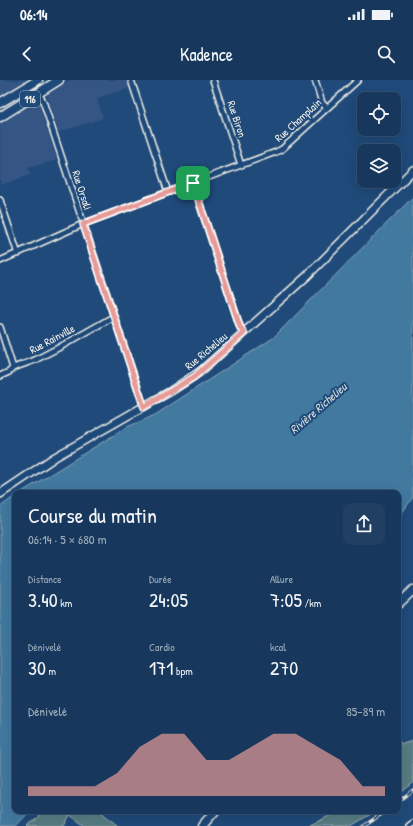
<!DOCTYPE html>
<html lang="fr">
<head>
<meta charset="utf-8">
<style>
  :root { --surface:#17385c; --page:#203f62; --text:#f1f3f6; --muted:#9eacbb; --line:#365272; --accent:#e69b98 }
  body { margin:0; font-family:"Patrick Hand",sans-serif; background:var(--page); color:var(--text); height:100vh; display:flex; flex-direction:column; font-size:15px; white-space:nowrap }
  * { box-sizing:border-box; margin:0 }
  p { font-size:13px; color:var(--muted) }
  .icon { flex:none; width:22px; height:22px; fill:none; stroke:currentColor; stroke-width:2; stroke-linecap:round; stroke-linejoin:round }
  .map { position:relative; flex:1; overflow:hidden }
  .panel { position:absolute; left:12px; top:410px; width:389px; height:324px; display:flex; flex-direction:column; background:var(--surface); border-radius:8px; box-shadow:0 4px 16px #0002,0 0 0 1px var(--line) }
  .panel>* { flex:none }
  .buttons { position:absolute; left:357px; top:12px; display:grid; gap:8px }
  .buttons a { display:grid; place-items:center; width:44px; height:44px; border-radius:8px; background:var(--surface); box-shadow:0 4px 16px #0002,0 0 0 1px var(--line); font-size:20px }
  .pin { position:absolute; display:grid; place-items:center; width:34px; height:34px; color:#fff; margin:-17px; border-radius:8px; box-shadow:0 2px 6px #0006 }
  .round { display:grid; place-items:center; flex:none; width:42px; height:42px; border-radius:8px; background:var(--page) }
  .head { display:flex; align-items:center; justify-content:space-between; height:68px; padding:0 16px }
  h1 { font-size:22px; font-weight:600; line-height:30px }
  .metrics { display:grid; grid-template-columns:repeat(3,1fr); gap:6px; height:68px; padding:4px 16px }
  .metrics div { display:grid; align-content:center }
  .metrics b { font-size:20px; font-weight:600 }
  .metrics small { font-size:11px; font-weight:400 }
  .metrics p { font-size:11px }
  .chart { height:112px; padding:8px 16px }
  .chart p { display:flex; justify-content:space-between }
  .chart svg { width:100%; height:72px; margin-top:4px; fill:var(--accent); opacity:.7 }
  .status { display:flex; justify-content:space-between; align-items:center; height:28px; padding:0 20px; background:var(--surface); direction:ltr }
  .status svg { height:11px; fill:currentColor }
  header { display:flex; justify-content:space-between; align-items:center; height:52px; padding:0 16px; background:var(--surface); font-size:18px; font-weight:600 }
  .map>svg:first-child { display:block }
  .built { fill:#355785 }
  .green { fill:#567d83; stroke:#a5b7b6 }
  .water { fill:#42799f; stroke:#89a9bc }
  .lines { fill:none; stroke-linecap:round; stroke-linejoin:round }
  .street-casing { stroke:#f4f1e8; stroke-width:8 }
  .secondary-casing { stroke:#f4f1e8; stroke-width:10 }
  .primary-casing { stroke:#f4f1e8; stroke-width:11 }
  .street { stroke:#1f4a7a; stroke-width:5 }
  .secondary { stroke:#1f4a7a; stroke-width:7 }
  .primary { stroke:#1f4a7a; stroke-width:8 }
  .rail-casing { stroke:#f4f1e8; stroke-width:3.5 }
  .rail { stroke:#1f4a7a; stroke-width:2; stroke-dasharray:6; stroke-linecap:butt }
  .route-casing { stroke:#fff; stroke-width:8 }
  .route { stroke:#e69b98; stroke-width:5 }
  .labels { text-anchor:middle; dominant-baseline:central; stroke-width:4; stroke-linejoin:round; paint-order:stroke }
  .shield { fill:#1f4a7a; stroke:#b4bfc7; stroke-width:1 }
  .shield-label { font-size:10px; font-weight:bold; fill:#f4f1e8 }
  .street-label { font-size:11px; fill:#f4f1e8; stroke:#1f4a7a }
  .water-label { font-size:12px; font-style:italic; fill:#d9dfdd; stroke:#1f4a7a }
</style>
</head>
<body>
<div class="status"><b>06:14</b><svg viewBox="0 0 49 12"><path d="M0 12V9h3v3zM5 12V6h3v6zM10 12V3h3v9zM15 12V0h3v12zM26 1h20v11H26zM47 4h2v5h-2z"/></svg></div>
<header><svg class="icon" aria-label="back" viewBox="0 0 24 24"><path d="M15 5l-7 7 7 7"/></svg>Kadence<svg class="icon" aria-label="search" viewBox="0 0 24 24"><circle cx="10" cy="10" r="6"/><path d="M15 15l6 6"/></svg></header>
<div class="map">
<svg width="413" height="746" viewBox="0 0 413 746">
  <rect width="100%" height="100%" fill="#1f4a7a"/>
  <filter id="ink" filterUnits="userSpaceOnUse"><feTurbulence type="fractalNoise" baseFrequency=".025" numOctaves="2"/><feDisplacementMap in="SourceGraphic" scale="8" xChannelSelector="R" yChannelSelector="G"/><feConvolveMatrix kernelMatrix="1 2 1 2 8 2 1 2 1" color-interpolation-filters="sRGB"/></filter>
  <g filter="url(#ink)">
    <!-- built -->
    <path class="built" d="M0,0H28L0,17Z
      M69,0H127L129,8L97,18L103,38L59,52L47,15Z
      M34,22H36L39,25L57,80L28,88L30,95L0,105V43Z"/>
    <!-- green -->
    <path class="green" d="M398,660L402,664L413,661V703L398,715Z
      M42,731H100L118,746H85L70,735L64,746H27L39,737Z
      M340,731H376L351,746H308Z"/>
    <!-- water -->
    <path class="water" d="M413,117V417L398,439V413H20L127,347L155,335L273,258Z
      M15,416V731H30L16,746H0V427Z"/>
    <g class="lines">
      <!-- street casing -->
      <g class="street-casing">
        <path id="street" d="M131,0L168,112
          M213,0L241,85
          M315,0L322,23L327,28
          M38,13L43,21L144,327
          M193,103L240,247L244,253
          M0,120L18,174
          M0,181L83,144L276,72L282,69L358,0
          M0,247L13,288
          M0,296L9,292L13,288L35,280L60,267L113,237
          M409,746L413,743"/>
      </g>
      <!-- secondary casing -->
      <g class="secondary-casing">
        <path id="secondary" d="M0,414L55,377L171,311L201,291L307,196L413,90"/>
      </g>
      <!-- primary casing -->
      <g class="primary-casing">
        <path id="primary" d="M0,23L38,0
          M0,37L59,0
          M398,524L413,510
          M202,746L215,731"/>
      </g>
      <!-- street -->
      <use href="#street" class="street"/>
      <!-- secondary -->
      <use href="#secondary" class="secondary"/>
      <!-- primary -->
      <use href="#primary" class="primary"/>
      <!-- rail casing -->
      <g class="rail-casing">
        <path id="rail" d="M398,722L413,710
          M364,746L386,731"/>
      </g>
      <!-- rail -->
      <use href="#rail" class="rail"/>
    </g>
  </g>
  <g class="lines" filter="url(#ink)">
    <!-- route casing -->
    <g class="route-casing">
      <path id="route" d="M193,103L240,247L244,253L194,297L144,327L83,144Z"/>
    </g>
    <!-- route -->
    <use href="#route" class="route"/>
  </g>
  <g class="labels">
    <!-- shield labels -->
    <rect class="shield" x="20" y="11" width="20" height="16" rx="3"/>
    <g class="shield-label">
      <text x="30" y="19">116</text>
    </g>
    <!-- street labels -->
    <g class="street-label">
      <text transform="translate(237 39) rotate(72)">Rue Biron</text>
      <text transform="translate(298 40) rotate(-42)">Rue Champlain</text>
      <text transform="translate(82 110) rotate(72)">Rue Orsali</text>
      <text transform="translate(52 259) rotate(-28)">Rue Rainville</text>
      <text transform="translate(206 271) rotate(-40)">Rue Richelieu</text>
    </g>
    <!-- water labels -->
    <g class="water-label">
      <text transform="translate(318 328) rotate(-41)">Rivière Richelieu</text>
    </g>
  </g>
</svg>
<div class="buttons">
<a><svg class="icon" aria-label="locate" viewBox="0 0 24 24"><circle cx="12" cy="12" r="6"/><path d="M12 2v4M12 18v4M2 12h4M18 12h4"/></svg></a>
<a><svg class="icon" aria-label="layers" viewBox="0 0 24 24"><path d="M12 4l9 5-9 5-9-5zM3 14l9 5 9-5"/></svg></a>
</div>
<div class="pin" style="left:193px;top:103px;background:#1e9e55"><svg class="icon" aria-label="arrive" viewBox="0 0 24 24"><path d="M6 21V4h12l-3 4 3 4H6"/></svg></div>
<section class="panel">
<div class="head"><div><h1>Course du matin</h1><p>06:14 · 5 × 680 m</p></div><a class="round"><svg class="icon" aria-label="share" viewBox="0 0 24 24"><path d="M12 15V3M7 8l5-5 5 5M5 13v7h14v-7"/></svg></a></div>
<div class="metrics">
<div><p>Distance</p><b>3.40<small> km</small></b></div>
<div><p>Durée</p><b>24:05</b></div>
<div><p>Allure</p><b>7:05<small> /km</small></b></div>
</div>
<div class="metrics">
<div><p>Dénivelé</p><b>30<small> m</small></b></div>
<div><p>Cardio</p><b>171<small> bpm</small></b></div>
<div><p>kcal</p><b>270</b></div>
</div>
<div class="chart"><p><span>Dénivelé</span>85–89 m</p>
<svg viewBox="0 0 160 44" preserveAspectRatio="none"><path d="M0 44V38L10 38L20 38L30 38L40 30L50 14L60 6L70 6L80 22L90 22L100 14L110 6L120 6L130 14L140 22L150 38L160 38V44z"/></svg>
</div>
</section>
</div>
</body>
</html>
